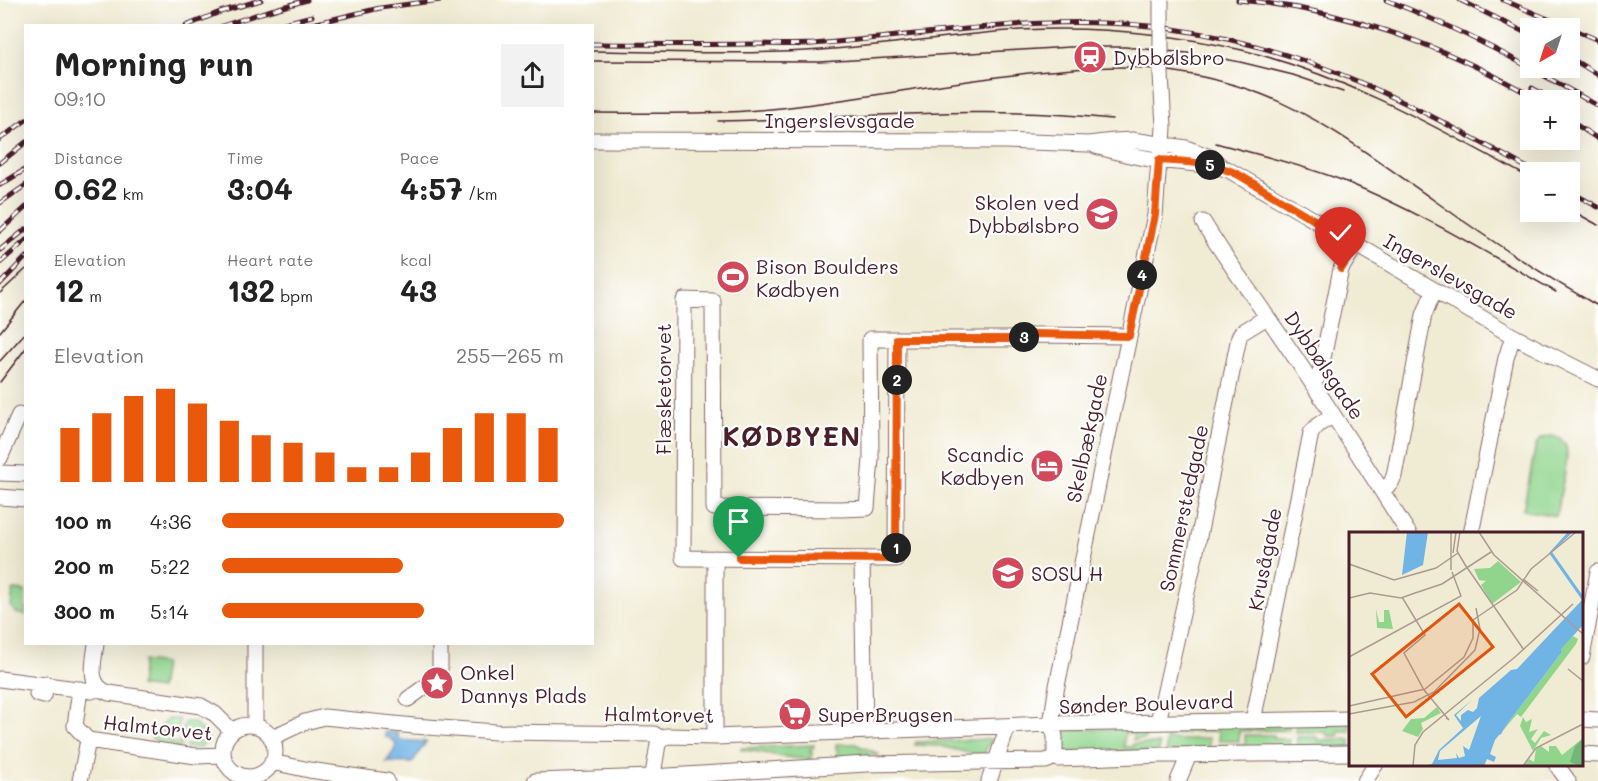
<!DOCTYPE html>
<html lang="en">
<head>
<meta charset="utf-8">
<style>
  :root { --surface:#fff; --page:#f2f2f2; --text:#222; --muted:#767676; --accent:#ea580c }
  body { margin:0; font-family:Mali,sans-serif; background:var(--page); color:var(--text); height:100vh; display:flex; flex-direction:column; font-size:22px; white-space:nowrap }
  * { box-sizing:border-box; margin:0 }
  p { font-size:20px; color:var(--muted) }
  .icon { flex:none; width:33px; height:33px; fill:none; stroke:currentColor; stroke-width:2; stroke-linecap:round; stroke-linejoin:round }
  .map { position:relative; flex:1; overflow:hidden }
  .details { position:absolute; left:24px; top:24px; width:570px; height:621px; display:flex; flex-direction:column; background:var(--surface); border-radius:0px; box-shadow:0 6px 24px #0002 }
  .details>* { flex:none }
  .needle { width:39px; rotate:219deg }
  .tools { position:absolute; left:1520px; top:18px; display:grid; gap:12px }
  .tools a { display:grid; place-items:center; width:60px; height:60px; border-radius:0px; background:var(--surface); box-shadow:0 6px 24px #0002; font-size:30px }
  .pin { position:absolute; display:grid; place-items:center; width:51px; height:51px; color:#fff; margin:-62px -26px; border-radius:50% 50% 50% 0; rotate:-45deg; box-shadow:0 0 6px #0007 }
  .pin .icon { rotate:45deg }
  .km { position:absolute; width:30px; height:30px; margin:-15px; border-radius:50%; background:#222; color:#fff; font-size:16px; line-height:30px; text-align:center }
  .round { display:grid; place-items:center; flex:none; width:63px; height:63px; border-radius:0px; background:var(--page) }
  .overview { display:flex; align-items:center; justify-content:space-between; height:102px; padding:0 30px }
  h1 { font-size:33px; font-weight:800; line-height:45px }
  .metrics { display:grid; grid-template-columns:repeat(3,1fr); gap:9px; height:102px; padding:6px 30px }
  .metrics div { display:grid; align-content:center }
  .metrics b { font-size:30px; font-weight:800 }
  .metrics small { font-size:16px; font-weight:400 }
  .metrics p { font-size:16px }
  .chart { height:168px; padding:12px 30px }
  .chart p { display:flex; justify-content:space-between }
  .chart svg { width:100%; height:108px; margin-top:6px; stroke:var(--accent); stroke-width:6 }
  ul { padding:0 30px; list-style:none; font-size:20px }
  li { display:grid; grid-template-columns:96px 72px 1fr; align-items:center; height:45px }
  li i { height:15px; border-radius:8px; background:var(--accent) }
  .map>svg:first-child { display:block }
  .green { fill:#91d58d; stroke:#6e7a5c; stroke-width:1.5 }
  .water { fill:#70b3e5; stroke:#5d6988; stroke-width:1.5 }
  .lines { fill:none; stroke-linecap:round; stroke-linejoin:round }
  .minor-casing { stroke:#846666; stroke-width:17 }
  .minor { stroke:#fff; stroke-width:15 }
  .tram { stroke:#4a1f2b; stroke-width:1.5 }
  .rail-casing { stroke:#4a1f2b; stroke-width:5 }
  .rail { stroke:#fff; stroke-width:3; stroke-dasharray:9; stroke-linecap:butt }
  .minor-bridge-casing { stroke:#846666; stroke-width:17; stroke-linecap:butt }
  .minor-bridge { stroke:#fff; stroke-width:15 }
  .route-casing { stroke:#fff; stroke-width:12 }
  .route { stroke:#ea580c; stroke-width:8 }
  .labels { text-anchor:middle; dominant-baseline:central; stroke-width:4.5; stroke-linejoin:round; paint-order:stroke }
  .poi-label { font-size:20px; fill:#4a1f2b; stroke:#fff; text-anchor:start }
  .street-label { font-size:20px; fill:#4a1f2b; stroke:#fff }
  .district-label { font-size:26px; font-weight:bold; letter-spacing:1.5px; fill:#4a1f2b; stroke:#fff }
  .inset-river { fill:none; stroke:#70b3e5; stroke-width:3 }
  .inset-road { fill:none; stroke:#ae9990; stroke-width:1.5 }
  .view { fill:#e0560e; fill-opacity:0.15; stroke:#e0560e; stroke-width:3 }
  .inset-edge { fill:none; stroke:#4a1f2b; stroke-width:3 }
</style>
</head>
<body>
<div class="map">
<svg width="1598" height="781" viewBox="0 0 1598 781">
  <rect width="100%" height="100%" fill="#fff"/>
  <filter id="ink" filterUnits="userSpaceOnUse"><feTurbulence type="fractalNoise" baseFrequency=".0167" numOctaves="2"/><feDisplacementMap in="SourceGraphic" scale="12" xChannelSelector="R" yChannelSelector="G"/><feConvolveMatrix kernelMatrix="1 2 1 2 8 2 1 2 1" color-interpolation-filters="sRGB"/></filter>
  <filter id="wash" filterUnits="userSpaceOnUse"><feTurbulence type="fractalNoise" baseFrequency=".008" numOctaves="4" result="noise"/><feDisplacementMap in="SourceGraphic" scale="24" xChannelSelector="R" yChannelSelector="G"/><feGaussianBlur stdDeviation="1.35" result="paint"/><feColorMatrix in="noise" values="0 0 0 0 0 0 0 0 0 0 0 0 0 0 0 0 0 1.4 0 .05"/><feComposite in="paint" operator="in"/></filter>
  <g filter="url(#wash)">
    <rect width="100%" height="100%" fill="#f0ebd3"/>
    <!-- green -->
    <path class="green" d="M1551,436C1558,437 1564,440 1566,447C1570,460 1558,501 1556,516L1523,510L1536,445L1540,439Z
      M13,590L25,591V615L16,613L11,607Z
      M143,661L164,664L160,689L140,686Z
      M167,719H179L178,728L167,733L172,743L181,742L180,748L172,747L152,739L153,730L160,728Z
      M185,722H194L199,728L208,735L207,740L200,748H186V745L196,744L198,740L191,733L184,735L181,732Z
      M1289,723V730L1239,731V741H1219L1218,731L1186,732V734L1152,735V727Z
      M1350,723V731H1339L1338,736H1327L1326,732H1296V724Z
      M1145,727V739L1133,740V733H1124V747H1132L1133,744H1159V752H1064V730Z
      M1245,735H1274V739H1289L1290,749L1216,751L1215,746L1245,745Z
      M1297,737H1318V740L1350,739V748L1297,749Z
      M1209,738L1210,751L1166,752V739L1190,740L1191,739Z
      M992,739L991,744L988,743L984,755L973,754L941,746L915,745L916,742Z
      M836,744H856L857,745L879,754V755L836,757L839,750L836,749Z
      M814,745L813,749H810V752H812L811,759C787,760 765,751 741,750V748Z"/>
    <!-- water -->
    <path class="water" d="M385,732L398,733V737L400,740L426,742L412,763L386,762L394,751L396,744L390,738L385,737Z"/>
  </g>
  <g filter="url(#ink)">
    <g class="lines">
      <!-- minor casing -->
      <g class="minor-casing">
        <path id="minor" d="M592,140L1005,141L1088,144L1114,141L1132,140L1186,148L1212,158L1223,168
          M1096,146C1116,152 1136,157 1157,160C1181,163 1203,163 1227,169L1513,336L1598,379
          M1203,222C1223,255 1246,286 1268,318C1317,388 1363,461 1409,534
          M897,339L896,559L683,558L684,300L713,301L714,508L841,509L867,508L871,459L870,339H1015L1035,335L1129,336
          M1313,385L1320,373L1341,269L1356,245
          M0,458L19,415
          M0,473L26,474
          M1382,491L1391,483L1394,476L1424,315L1434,290
          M0,497L26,499
          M1471,534L1506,358L1513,336
          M862,559L865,732
          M96,644C94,662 86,686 109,693L201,706L215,714L232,731
          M1582,657L1598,572
          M0,679L92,691L98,687
          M80,689L75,726L88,740
          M37,694L44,696L46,684
          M408,699L440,676V648
          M1582,719L1598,720
          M1253,721L1311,433L1318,425L1333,415
          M1158,722L1195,556L1239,337L1241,333L1267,317
          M223 751a26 26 0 1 1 52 0a26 26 0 1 1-52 0Z
          M255,726V644
          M715,737V558
          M271,738L305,722L324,717L414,726L496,732L654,734L662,739L667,736L715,737L1051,724L1350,719
          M88,740L196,756L223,755
          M1582,754L1598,755
          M1055,757V736L1051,724L1056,691L1108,436L1155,215L1159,160L1163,144L1164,126L1161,75
          M1055,757L1058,759L1163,755L1350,753
          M272,762L309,770L387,781
          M1556,764L1568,781
          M80,781L88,740
          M535,781L652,777L866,764L1046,761L1055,757
          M652,781L658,744L662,739
          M989,781L1008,726
          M1178,781L1189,755
          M1365,781L1376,764"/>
      </g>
      <!-- minor -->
      <use href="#minor" class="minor"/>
      <!-- tram -->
      <path class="tram" d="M592,51C669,52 745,55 821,50C888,45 953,35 1020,30C1095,26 1169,33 1242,50C1347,76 1436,127 1530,178
        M592,61L820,62L1070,47H1125L1197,54L1240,62L1293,75L1343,92
        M592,113C655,113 718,115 781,108C867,98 952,81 1038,72C1073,69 1110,65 1145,68C1185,72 1224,80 1261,94C1325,119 1379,162 1435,201C1488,239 1541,274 1598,306
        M718,121C849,119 981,104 1112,119
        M1216,143C1259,155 1303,165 1344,181C1418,211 1487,253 1556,292
        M1569,209L1598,225
        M0,293L26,269
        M0,332L26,300
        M0,361L26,332
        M0,382L26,348"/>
      <!-- rail casing -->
      <g class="rail-casing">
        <path id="rail" d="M1238,0C1344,9 1447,46 1538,100
          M1386,0C1460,28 1530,67 1598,106
          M1460,0L1530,35
          M1503,0L1598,40
          M186,26L220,12L261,0
          M222,26L261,13L307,0
          M273,26L312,16
          M304,26L380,8L440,0
          M592,44C645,44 697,45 749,44C770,44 792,45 813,44C933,35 1053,11 1173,29C1236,38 1298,56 1357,81C1418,107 1476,140 1535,172
          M1569,57L1598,75
          M1532,88L1553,100
          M1569,120L1598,139
          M0,139L26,120
          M0,163L26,142
          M0,185L26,169
          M1569,191L1598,207
          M0,203L26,185
          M0,231L26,207
          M0,250L26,229
          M0,263L26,240
          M0,284L26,257"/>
      </g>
      <!-- rail -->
      <use href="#rail" class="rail"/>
      <!-- minor-bridge casing -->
      <g class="minor-bridge-casing">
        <path id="minor-bridge" d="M1161,75V0"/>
      </g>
      <!-- minor-bridge -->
      <use href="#minor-bridge" class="minor-bridge"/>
    </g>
  </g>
  <g class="lines" filter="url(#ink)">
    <!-- route casing -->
    <g class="route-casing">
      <path id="route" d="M739,558L896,559L897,339H1015L1035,334L1129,336L1155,215L1159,160C1186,162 1214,162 1239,175L1356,245L1341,269"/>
    </g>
    <!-- route -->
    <use href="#route" class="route"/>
  </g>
  <!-- icons -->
  <defs>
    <g id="station-disc" transform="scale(1.725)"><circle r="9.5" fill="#d1495b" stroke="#fff"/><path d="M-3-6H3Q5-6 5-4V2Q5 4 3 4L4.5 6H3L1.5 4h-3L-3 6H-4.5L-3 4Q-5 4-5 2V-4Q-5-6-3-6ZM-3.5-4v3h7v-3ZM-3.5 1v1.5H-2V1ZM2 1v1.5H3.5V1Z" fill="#fff"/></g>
    <g id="school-disc" transform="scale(1.725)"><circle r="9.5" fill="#d1495b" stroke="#fff"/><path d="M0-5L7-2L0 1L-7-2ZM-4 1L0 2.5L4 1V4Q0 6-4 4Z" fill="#fff"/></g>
    <g id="stadium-disc" transform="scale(1.725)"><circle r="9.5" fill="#d1495b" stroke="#fff"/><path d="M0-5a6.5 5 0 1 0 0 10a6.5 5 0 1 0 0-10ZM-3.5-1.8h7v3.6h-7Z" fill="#fff"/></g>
    <g id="hotel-disc" transform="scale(1.725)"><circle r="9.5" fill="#d1495b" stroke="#fff"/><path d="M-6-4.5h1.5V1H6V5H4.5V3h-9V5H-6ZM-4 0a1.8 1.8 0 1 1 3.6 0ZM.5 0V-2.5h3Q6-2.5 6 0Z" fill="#fff"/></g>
    <g id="sight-disc" transform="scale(1.725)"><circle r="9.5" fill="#d1495b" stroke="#fff"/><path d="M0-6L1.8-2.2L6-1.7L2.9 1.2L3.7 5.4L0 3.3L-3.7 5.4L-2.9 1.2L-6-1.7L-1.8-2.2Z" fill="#fff"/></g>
    <g id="supermarket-disc" transform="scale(1.725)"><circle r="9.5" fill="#d1495b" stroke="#fff"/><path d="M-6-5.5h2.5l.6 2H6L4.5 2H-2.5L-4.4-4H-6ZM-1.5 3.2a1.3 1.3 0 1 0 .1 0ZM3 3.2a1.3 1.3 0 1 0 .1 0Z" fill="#fff"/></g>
  </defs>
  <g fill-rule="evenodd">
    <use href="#station-disc" x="1090" y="57"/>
    <use href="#school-disc" x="1102" y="214"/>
    <use href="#stadium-disc" x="733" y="277"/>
    <use href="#hotel-disc" x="1047" y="466"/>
    <use href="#school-disc" x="1008" y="573"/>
    <use href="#sight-disc" x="437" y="683"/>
    <use href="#supermarket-disc" x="795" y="714"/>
  </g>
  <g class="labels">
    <!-- poi labels -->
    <g class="poi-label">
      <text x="1113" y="57">Dybbølsbro</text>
      <text x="1079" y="202" text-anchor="end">Skolen ved<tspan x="1079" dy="23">Dybbølsbro</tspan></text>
      <text x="756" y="266">Bison Boulders<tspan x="756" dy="23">Kødbyen</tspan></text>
      <text x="1024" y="454" text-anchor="end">Scandic<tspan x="1024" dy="23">Kødbyen</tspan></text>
      <text x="1031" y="573">SOSU H</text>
      <text x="460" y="672">Onkel<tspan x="460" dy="23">Dannys Plads</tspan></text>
      <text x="818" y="714">SuperBrugsen</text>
    </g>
    <!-- street labels -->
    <g class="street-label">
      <text x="840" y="120">Ingerslevsgade</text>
      <text transform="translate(1451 276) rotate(30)">Ingerslevsgade</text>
      <text transform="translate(1325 365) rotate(56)">Dybbølsgade</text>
      <text transform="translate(663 389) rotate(-90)">Flæsketorvet</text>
      <text transform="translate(1086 438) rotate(-78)">Skelbækgade</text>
      <text transform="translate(1183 508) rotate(-78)">Sommerstedgade</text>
      <text transform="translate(1264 559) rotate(-79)">Krusågade</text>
      <text transform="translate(1146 703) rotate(-2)">Sønder Boulevard</text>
      <text transform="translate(659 714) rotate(1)">Halmtorvet</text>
      <text transform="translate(158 727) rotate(6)">Halmtorvet</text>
    </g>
    <!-- district labels -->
    <g class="district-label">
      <text x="792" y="436">KØDBYEN</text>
    </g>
  </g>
  <!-- overview -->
  <g transform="translate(1349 532)">
    <rect width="234" height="234" fill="#f0ebd3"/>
    <path d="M149,29L172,50L143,72L132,53L137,49L130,48L125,37L141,36ZM27,77L30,90H35V78H40L44,97L28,96ZM224,104L229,107L227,112L172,185L168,182L146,208L213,120L211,116ZM88,175L92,181L72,191L74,197L69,205L53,199L62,187L75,186ZM174,185L177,190L183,187L180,200L189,197L182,207L186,211L195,199L202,203L192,206L184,219L171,194ZM234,206V234H175L180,227L185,230L187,217L192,214L200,220V214H207L213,223Z" fill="#91d58d"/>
    <path d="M234,207V234H232L221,230L226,214Z" fill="#74b678"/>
    <path d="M58,0H79L74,33L53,43ZM219,0H224L203,20L234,64V93L212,117L213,120L146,208L141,222L147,225L145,230L138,227L135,234H75L83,232L90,218L114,196L105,183L123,168L107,183L112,189V183L119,178L124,180L128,176L130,166L162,138L168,137L233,68L200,21ZM132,184L120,218L114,214L116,224L110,226L107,221L108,226L89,228L91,219Z" fill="#70b3e5" fill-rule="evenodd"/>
    <path class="inset-river" d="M127,234L139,204L151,201L169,167L221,94"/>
    <path class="inset-road" d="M111,0L108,19L118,36M130,0L145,23L234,102M104,21L107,0M0,32L45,48L87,36L109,21M117,34L175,118M102,38V0M174,47L189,59M53,65L76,103L55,121L75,158L100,188L97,186M0,66L21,61L52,66L66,61L93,52L142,20M124,88L168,58L182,37L227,0M0,125L112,64L103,40M219,137L234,149M0,174L76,157L115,125L124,106V88M0,182L65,170L85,160L126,118L131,97L127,76M64,234L66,213L74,200L166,125L224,72M174,234L187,216L234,192"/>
    <path class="view" d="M110,72L144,115L57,185L23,142Z"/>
    <rect width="234" height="234" class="inset-edge"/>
  </g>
</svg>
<div class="tools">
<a><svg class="needle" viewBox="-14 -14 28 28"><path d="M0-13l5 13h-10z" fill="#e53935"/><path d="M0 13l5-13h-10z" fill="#767676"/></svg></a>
<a>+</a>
<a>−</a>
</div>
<div class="pin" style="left:739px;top:558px;background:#1e9e55"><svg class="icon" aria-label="arrive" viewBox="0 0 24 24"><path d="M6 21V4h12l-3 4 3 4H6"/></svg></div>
<div class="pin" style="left:1341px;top:269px;background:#d93025"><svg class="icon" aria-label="check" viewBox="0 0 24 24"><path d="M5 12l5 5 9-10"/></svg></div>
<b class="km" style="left:896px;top:548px">1</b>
<b class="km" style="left:897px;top:380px">2</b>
<b class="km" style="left:1024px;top:337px">3</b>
<b class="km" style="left:1142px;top:275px">4</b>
<b class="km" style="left:1210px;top:165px">5</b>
<section class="details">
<div class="overview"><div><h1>Morning run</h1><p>09:10</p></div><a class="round"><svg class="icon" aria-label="share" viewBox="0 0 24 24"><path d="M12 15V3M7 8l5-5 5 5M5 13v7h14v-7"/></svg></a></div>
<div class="metrics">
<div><p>Distance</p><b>0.62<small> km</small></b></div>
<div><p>Time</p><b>3:04</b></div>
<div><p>Pace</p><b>4:57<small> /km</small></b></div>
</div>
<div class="metrics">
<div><p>Elevation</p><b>12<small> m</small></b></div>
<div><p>Heart rate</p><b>132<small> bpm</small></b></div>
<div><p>kcal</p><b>43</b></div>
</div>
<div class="chart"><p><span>Elevation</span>255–265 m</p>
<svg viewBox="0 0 160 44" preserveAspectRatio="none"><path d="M5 44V22M15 44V16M25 44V9M35 44V6M45 44V12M55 44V19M65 44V25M75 44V28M85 44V32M95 44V38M105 44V38M115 44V32M125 44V22M135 44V16M145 44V16M155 44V22"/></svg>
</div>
<ul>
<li><b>100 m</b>4:36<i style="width:100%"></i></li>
<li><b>200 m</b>5:22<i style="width:53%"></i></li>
<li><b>300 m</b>5:14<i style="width:59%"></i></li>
</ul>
</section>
</div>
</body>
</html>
